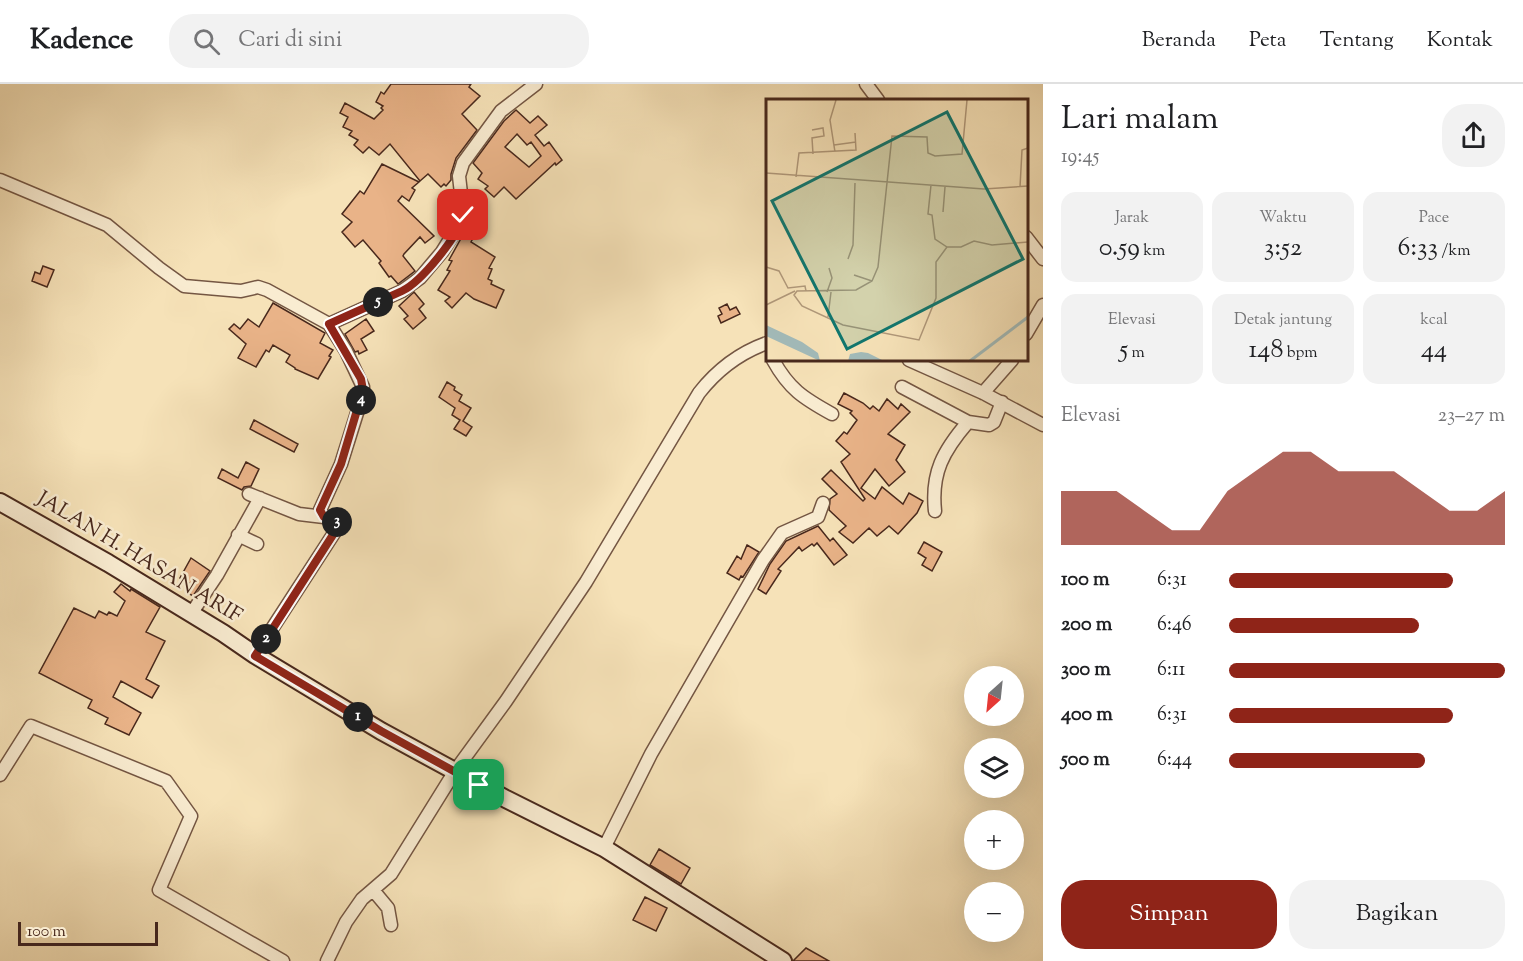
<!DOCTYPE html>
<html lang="id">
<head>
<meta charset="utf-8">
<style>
  :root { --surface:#fff; --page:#f2f2f2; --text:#202124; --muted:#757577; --line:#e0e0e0; --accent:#8f2418 }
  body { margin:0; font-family:"Sorts Mill Goudy",serif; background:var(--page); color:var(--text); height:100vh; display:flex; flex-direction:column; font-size:22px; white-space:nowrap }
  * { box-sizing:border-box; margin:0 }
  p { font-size:20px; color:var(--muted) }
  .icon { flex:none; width:33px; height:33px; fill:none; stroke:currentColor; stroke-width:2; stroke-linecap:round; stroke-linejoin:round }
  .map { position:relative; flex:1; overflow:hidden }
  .panel { display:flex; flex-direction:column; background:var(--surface); width:480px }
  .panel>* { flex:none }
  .needle { width:39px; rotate:207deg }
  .buttons { position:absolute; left:964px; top:582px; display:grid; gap:12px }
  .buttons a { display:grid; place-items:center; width:60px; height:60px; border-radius:50%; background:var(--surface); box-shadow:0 6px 24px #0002; font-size:30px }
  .scale { position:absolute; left:18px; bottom:15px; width:140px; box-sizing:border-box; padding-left:6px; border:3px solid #48281c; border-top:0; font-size:16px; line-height:21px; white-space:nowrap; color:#48281c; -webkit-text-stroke:4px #f9ecd1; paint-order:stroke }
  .pin { position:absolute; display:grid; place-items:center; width:51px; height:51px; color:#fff; margin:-26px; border-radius:12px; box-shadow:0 3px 9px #0006 }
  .km { position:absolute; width:30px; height:30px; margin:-15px; border-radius:50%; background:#222; color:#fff; font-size:16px; line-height:30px; text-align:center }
  .round { display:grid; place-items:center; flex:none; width:63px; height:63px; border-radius:24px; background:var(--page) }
  .summary { display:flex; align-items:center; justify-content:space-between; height:102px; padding:0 18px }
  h1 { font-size:33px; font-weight:600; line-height:45px }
  .figures { display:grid; grid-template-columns:repeat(3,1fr); gap:9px; height:102px; padding:6px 18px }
  .figures div { display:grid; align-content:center; border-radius:15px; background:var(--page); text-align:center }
  .figures b { font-size:26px; font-weight:600 }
  .figures small { font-size:16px; font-weight:400 }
  .figures p { font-size:16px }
  .chart { height:168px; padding:12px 18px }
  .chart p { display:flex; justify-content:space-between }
  .chart svg { width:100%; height:108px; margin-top:6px; fill:var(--accent); opacity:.7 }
  .cta { display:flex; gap:12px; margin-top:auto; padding:12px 18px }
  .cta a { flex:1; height:69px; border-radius:24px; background:var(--accent); color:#fff; font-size:24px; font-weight:600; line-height:69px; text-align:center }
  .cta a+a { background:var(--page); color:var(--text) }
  ul { padding:0 18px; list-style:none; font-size:20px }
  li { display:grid; grid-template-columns:96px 72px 1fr; align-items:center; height:45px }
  li i { height:15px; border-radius:8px; background:var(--accent) }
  header { display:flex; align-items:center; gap:36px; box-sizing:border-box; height:84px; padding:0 30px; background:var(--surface); border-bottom:2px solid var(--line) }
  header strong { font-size:28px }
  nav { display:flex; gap:33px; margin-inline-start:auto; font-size:21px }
  .search { width:420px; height:54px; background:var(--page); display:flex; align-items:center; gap:15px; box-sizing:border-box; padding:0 21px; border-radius:24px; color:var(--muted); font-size:22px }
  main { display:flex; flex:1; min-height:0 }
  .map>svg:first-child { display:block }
  .building { fill:#e9b388; stroke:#48281c; stroke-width:1.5; fill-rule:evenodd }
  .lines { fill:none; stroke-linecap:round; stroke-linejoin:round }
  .street-casing { stroke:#745643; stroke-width:15 }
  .secondary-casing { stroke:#48281c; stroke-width:20 }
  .street { stroke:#f9ecd1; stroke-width:12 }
  .secondary { stroke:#f9ecd1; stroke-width:16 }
  .route-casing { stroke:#fff; stroke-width:12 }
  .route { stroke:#8f2418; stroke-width:8 }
  .labels { text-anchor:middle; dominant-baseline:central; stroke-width:5; stroke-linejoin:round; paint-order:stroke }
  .street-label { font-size:21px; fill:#48281c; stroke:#f9ecd1 }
  .inset-river { fill:none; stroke:#a2bbba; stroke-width:3 }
  .inset-road { fill:none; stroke:#b0987a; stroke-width:1.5 }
  .view { fill:#0f766e; fill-opacity:0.15; stroke:#0f766e; stroke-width:3 }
  .inset-edge { fill:none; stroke:#48281c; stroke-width:3 }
</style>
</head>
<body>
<header>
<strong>Kadence</strong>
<div class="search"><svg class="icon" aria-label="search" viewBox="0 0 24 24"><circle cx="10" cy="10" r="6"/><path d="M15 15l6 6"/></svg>Cari di sini</div>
<nav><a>Beranda</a><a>Peta</a><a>Tentang</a><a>Kontak</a></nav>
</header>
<main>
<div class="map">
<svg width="1043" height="877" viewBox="0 0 1043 877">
  <rect width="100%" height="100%" fill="#f6e2b8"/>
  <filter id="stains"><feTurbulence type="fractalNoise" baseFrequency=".00333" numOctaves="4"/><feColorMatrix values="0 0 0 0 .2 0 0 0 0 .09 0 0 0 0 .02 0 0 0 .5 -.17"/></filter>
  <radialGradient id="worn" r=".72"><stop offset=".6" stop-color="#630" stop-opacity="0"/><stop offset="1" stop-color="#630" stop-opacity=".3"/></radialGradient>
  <!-- building -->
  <path class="building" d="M391,0H471L469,3L480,12L462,30L477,46L456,74L451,90V96L446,102L444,100L441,103L428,90L420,97L390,60L379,71L369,63L363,69L354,61L358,56L349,51L352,47L343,43L348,33L340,29L345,19L374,35L383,26L381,24L383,22L376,18L381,8L384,10Z
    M516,26L530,39L538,32L547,41L535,51L544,62L549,58L562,76L556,81L555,79L516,115L504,103L494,113L485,105L488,102L478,95L482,89L473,79L504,37ZM517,50L527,61L531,58L541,72L529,83L505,63Z
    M382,80L419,98L412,104L415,106L409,117L402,112L398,117L434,152L425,159L420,153L404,170L403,172L415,187L398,200L391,192L389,193L379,179L381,177L363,156L355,163L342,148L352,138L342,130L360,107L364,110Z
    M471,122H482V138L471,158L495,173L489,184L492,185L488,195L492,197L491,200L504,206L496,224L474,215L466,209L452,224L445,217L450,213L438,206L450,187L447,186L452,177L449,176L469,140Z
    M43,182L54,186L47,203L32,197L35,188L40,190Z
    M414,208L424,220L419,225L426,234L413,245L404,235L408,232L399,222Z
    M273,219L325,249L320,259L333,266L329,272L331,273L318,295L295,285V284L286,278L290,271L273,261L269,268L266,266L256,283L238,274L246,260L229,245L234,240L240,245L248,235L259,243Z
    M727,220L730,226L736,223L740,230L721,239L718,232L722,230L719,224Z
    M366,235L374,247L361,255L367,266L359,270L358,267L355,268L345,250Z
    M447,298L455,303L454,306L462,311L459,317L471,324L463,337L472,343L466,352L454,345L460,336L452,331L455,324L439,313Z
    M844,309L863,319L870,325L873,322L879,327L887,315L898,325L901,320L910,328L888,350L905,361L896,376L905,388L889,402L875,385L861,404L875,415L882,403L903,420L909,409L923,417L917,429L898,450L889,442L877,452L869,444L853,459L839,448L846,442L829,426L830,415L837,410L822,395L831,386L863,417L865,415L841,378L850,370L836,357L844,348L847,350L857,336L850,329L852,327L838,320Z
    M254,336L298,360L294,368L250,345Z
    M246,378L259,385L251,402L244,403L242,406L218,394L222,385L238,394Z
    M818,442L830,457L833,454L847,471L834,481L817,459L814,462L812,460L802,467L799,463L778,485L781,487L766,510L758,505L770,480L786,457Z
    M924,458L942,468L932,487L922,481L926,474L918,469Z
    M747,461L759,468L743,493L741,492L739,496L727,489L737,472L741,475Z
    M191,474L210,487L193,512L188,509L193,501L180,494Z
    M121,500L130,507L131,505L160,523L146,548L165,557L146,595L159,602L152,614L121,597L113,613L141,629L129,651L105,640L108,634L88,624L92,616L39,589L74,524L95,534L99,527L107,531L109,528L117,532L125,517L114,508Z
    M659,765L690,784L681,800L650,781Z
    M645,813L667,824L656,847L633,836Z
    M806,864L829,877H793Z"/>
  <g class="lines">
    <!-- street casing -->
    <g class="street-casing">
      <path id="street" d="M866,0L878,16
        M0,96L107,141L159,184L184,202L241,207L258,203L267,206L329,240L346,267L363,303L362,313L341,380L320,426L324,433L337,438L338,443L255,571
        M1026,153L1043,175
        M329,240L402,207L420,194L442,168L462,136L463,127L459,92L463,79L501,27L536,0
        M1026,250L1043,221
        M773,276C789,305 803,314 832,330
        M909,276L983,309L1043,341
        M902,303L968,338
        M983,309L1012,276
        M249,410L299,430L324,433
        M935,427C931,389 943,367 968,338L989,341L994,338L1002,318
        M238,451L257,460
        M191,530L217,491L260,414
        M0,691L31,642L166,697L191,732L159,806L283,877
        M604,764L651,670L763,476L782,449L818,433L823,419
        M373,806L388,824L391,841
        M327,877L346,838L362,815L391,790L455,687L506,617L586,498L699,309C717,286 739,269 767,259"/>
    </g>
    <!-- secondary casing -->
    <g class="secondary-casing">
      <path id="secondary" d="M0,418L108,479L223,549L255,571L381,647L506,715L604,764L783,877"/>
    </g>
    <!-- street -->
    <use href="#street" class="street"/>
    <!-- secondary -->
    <use href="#secondary" class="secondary"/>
  </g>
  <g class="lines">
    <!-- route casing -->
    <g class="route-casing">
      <path id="route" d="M463,131C459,152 421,198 402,207L329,240L361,295L363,306L341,380L320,426L324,433L337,438L338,443L255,572L381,647L479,701"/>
    </g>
    <!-- route -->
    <use href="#route" class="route"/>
  </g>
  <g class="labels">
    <!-- street labels -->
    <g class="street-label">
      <text transform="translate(139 474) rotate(31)">JALAN H. HASAN ARIF</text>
    </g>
  </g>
  <!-- overview -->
  <g transform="translate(766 15)">
    <rect width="262" height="262" fill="#f6e2b8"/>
    <path d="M0,226L36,243L52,254L54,262L0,237ZM95,253L102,254L118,262H82L84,255Z" fill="#a2bbba"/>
    <path class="inset-river" d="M204,262L262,218"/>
    <path class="inset-road" d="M46,31L57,29L58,37L46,39L47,55M68,46L90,43M69,53L64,21L70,1M0,74L218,90L262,87M30,78L33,54L90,51L89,34M165,86L162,115L166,116L169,140L181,148H195L208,142L226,146L262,143M254,88L256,51L262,49M177,113L179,88M181,148L170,163V199L153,241L77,226L36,207L28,196L31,192L90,191L106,182L112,168L126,37L161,38L162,54L169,57L196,55L201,1M82,160L87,146L89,84M0,168L13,172L22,189L39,187L40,192M88,176L106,182M61,193L66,179L63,169M0,206L29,192M62,218L65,193"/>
    <path class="view" d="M181,13L257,160L81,250L6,102Z"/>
    <rect width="262" height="262" class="inset-edge"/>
  </g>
  <rect width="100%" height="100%" filter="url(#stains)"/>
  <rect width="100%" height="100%" fill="url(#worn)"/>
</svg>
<div class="buttons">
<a><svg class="needle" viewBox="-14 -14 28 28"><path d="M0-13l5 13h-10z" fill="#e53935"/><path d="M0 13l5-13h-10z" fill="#757577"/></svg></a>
<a><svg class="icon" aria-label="layers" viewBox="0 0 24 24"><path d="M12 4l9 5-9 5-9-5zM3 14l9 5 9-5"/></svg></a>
<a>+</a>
<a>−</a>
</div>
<div class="scale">100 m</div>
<div class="pin" style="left:479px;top:701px;background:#1e9e55"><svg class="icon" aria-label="arrive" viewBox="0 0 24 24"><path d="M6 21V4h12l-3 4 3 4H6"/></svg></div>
<div class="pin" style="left:463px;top:131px;background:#d93025"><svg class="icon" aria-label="check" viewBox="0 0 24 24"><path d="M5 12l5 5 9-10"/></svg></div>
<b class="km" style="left:358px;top:633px">1</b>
<b class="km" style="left:266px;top:555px">2</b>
<b class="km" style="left:337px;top:438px">3</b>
<b class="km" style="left:361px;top:316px">4</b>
<b class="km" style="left:378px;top:218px">5</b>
</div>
<section class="panel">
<div class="summary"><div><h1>Lari malam</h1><p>19:45</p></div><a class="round"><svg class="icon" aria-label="share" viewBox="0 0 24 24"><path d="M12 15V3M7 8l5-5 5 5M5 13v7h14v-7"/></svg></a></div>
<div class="figures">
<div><p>Jarak</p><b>0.59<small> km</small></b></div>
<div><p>Waktu</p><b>3:52</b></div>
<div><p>Pace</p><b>6:33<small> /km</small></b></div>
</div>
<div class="figures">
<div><p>Elevasi</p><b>5<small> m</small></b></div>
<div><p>Detak jantung</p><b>148<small> bpm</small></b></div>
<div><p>kcal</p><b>44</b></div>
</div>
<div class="chart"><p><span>Elevasi</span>23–27 m</p>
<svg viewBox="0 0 160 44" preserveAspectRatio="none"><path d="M0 44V22L10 22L20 22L30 30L40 38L50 38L60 22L70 14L80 6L90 6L100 14L110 14L120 14L130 22L140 30L150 30L160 22V44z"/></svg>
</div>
<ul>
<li><b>100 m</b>6:31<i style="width:81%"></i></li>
<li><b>200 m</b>6:46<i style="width:69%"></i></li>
<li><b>300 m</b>6:11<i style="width:100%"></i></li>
<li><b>400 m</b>6:31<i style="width:81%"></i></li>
<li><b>500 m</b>6:44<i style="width:71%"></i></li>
</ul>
<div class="cta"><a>Simpan</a><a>Bagikan</a></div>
</section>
</main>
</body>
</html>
